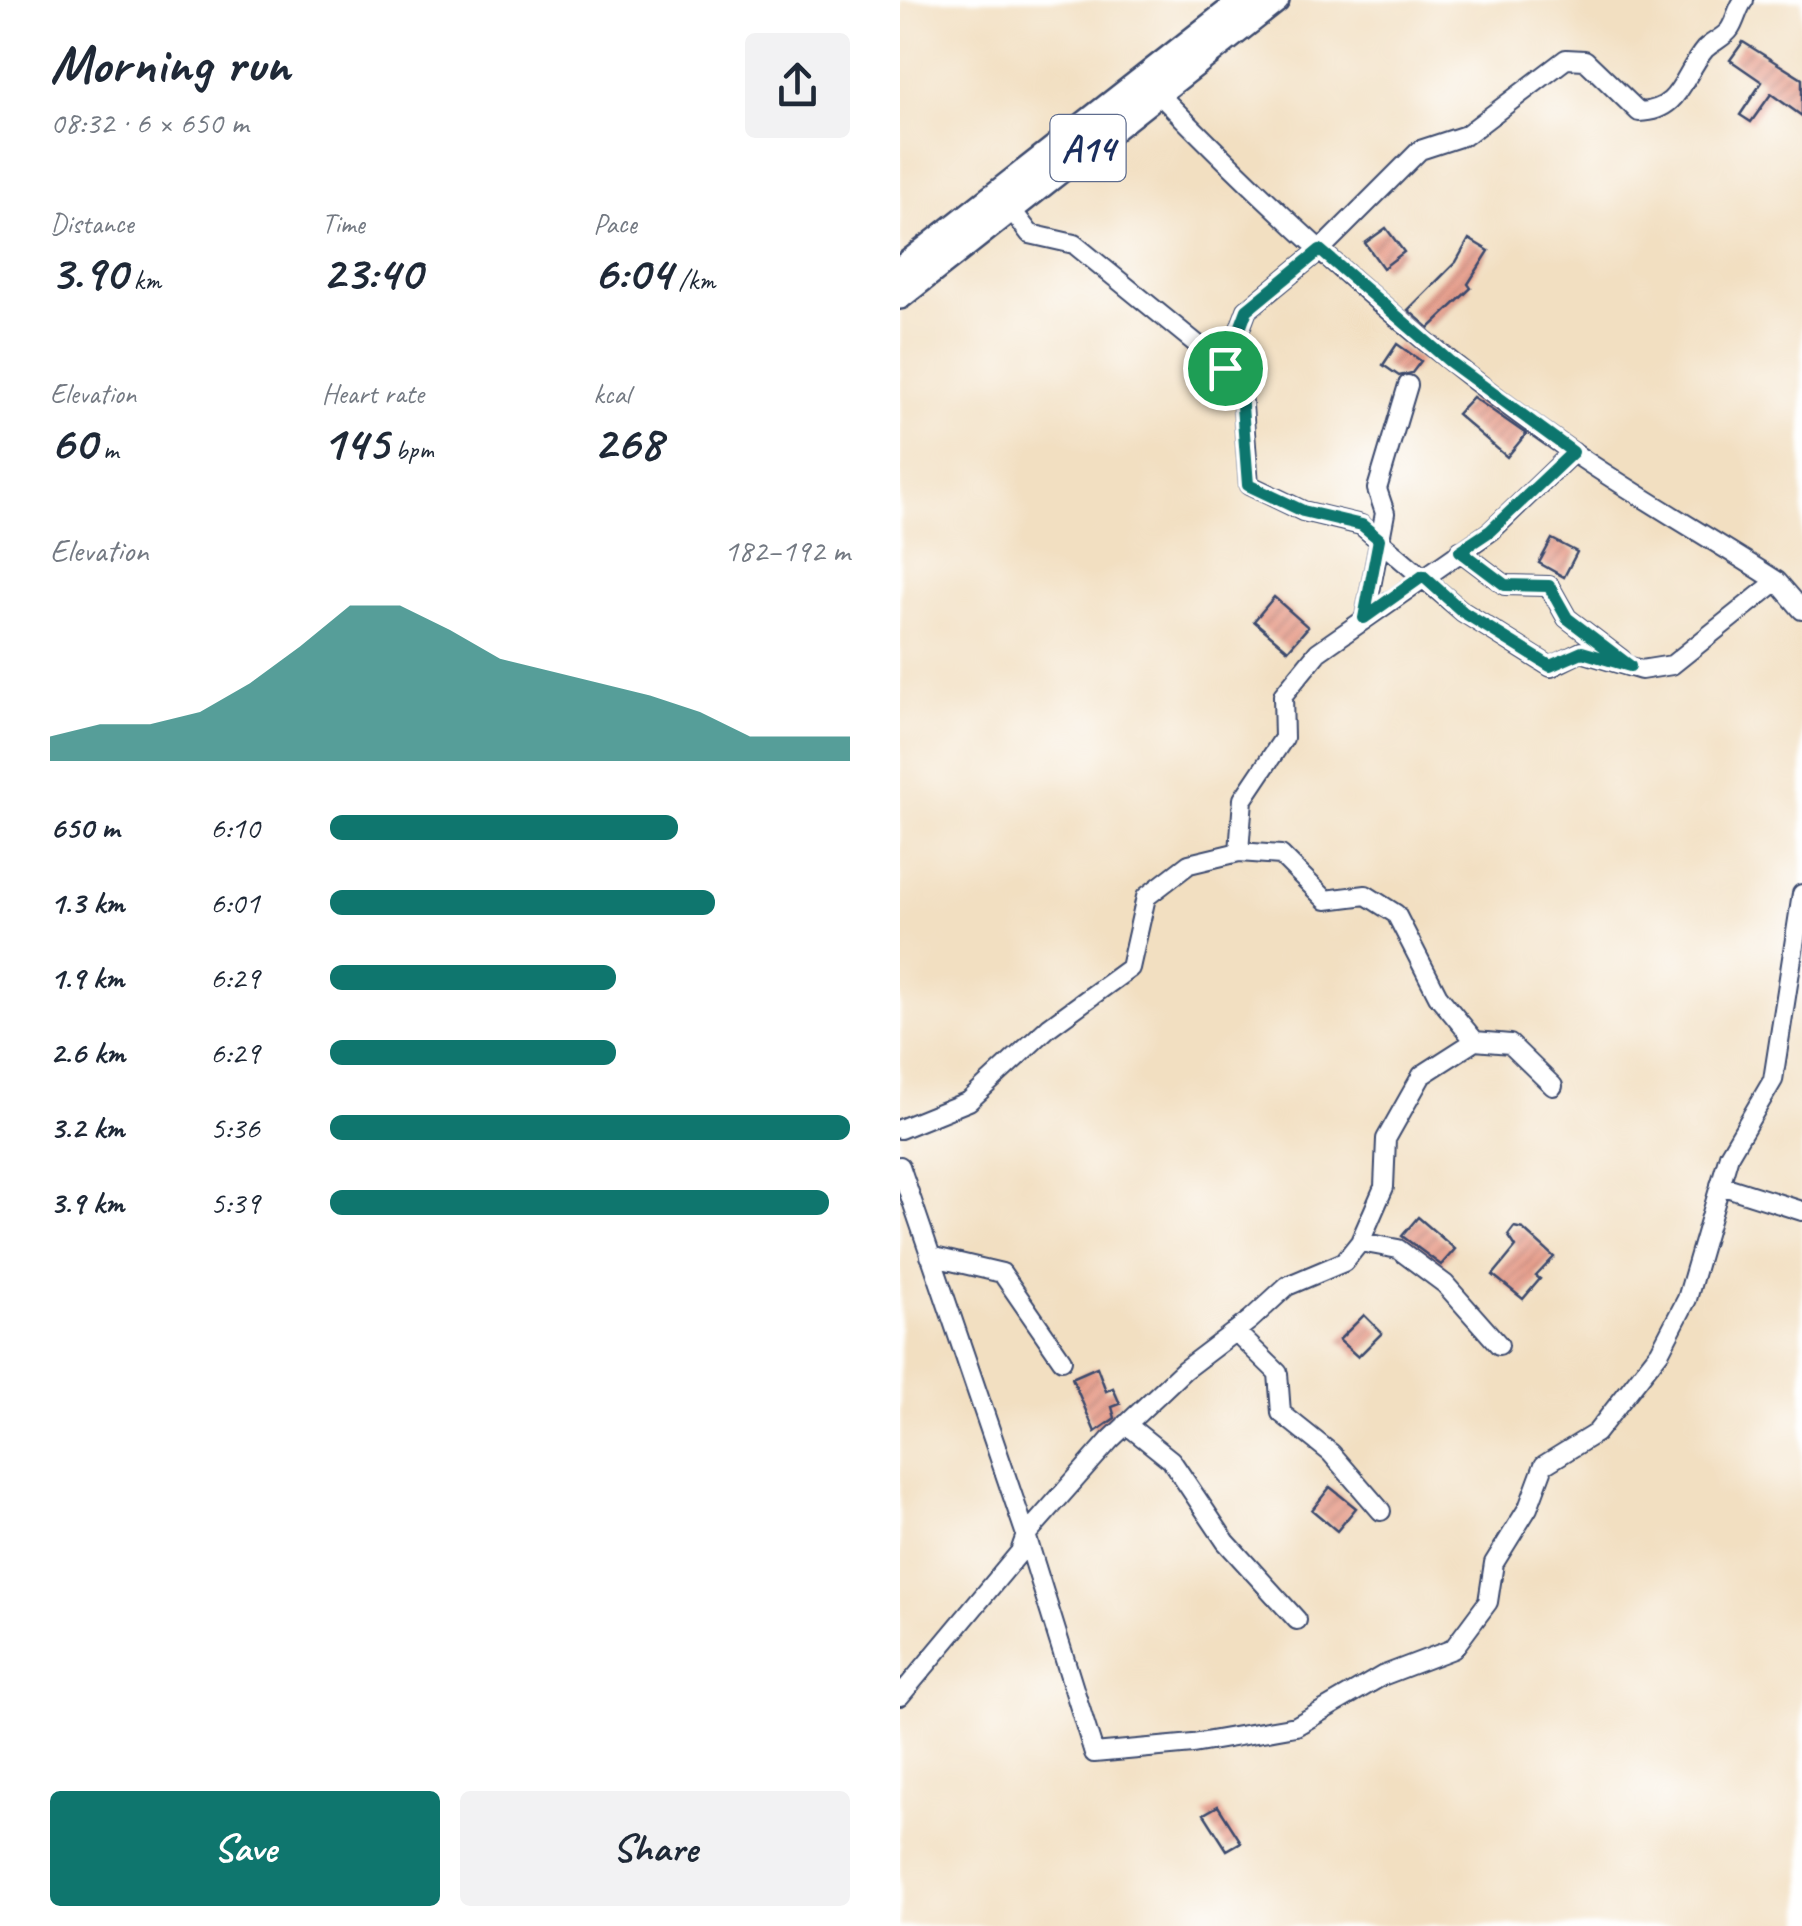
<!DOCTYPE html>
<html lang="en">
<head>
<meta charset="utf-8">
<style>
  :root { --surface:#fff; --page:#f2f2f3; --text:#1f2937; --muted:#747a83; --accent:#0f766e }
  body { margin:0; font-family:Caveat,sans-serif; background:var(--page); color:var(--text); height:100vh; display:flex; flex-direction:column; font-size:38px; white-space:nowrap }
  * { box-sizing:border-box; margin:0 }
  p { font-size:32px; color:var(--muted) }
  .icon { flex:none; width:55px; height:55px; fill:none; stroke:currentColor; stroke-width:2; stroke-linecap:round; stroke-linejoin:round }
  .map { position:relative; flex:1; overflow:hidden }
  .side { display:flex; flex-direction:column; background:var(--surface); width:900px }
  .side>* { flex:none }
  .pin { position:absolute; display:grid; place-items:center; width:85px; height:85px; color:#fff; margin:-42px; border:5px solid #fff; border-radius:50%; box-shadow:0 2px 10px #0007 }
  .round { display:grid; place-items:center; flex:none; width:105px; height:105px; border-radius:10px; background:var(--page) }
  .summary { display:flex; align-items:center; justify-content:space-between; height:170px; padding:0 50px }
  h1 { font-size:55px; font-weight:800; line-height:75px }
  .metrics { display:grid; grid-template-columns:repeat(3,1fr); gap:15px; height:170px; padding:10px 50px }
  .metrics div { display:grid; align-content:center }
  .metrics b { font-size:50px; font-weight:800 }
  .metrics small { font-size:28px; font-weight:400 }
  .metrics p { font-size:28px }
  .chart { height:280px; padding:20px 50px }
  .chart p { display:flex; justify-content:space-between }
  .chart svg { width:100%; height:180px; margin-top:10px; fill:var(--accent); opacity:.7 }
  .primary-button { display:flex; gap:20px; margin-top:auto; padding:20px 50px }
  .primary-button a { flex:1; height:115px; border-radius:10px; background:var(--accent); color:#fff; font-size:40px; font-weight:800; line-height:115px; text-align:center }
  .primary-button a+a { background:var(--page); color:var(--text) }
  ul { padding:0 50px; list-style:none; font-size:32px }
  li { display:grid; grid-template-columns:160px 120px 1fr; align-items:center; height:75px }
  li i { height:25px; border-radius:12px; background:var(--accent) }
  main { display:flex; flex:1; min-height:0 }
  .map>svg:first-child { display:block }
  .building { fill:url(#building-hatch) }
  .lines { fill:none; stroke-linecap:round; stroke-linejoin:round }
  .minor-casing { stroke:#3b496d; stroke-width:22 }
  .highway-casing { stroke:#3b496d; stroke-width:30 }
  .minor { stroke:#fff; stroke-width:18 }
  .highway { stroke:#fff; stroke-width:25 }
  .route-casing { stroke:#fff; stroke-width:20 }
  .route { stroke:#0f766e; stroke-width:12 }
  .labels { text-anchor:middle; dominant-baseline:central; stroke-width:8; stroke-linejoin:round; paint-order:stroke }
  .shield { fill:#fff; stroke:#5f6d8e; stroke-width:2.5 }
  .shield-label { font-size:38px; font-weight:bold; fill:#1b2f5e }
</style>
</head>
<body>
<main>
<section class="side">
<div class="summary"><div><h1>Morning run</h1><p>08:32 · 6 × 650 m</p></div><a class="round"><svg class="icon" aria-label="share" viewBox="0 0 24 24"><path d="M12 15V3M7 8l5-5 5 5M5 13v7h14v-7"/></svg></a></div>
<div class="metrics">
<div><p>Distance</p><b>3.90<small> km</small></b></div>
<div><p>Time</p><b>23:40</b></div>
<div><p>Pace</p><b>6:04<small> /km</small></b></div>
</div>
<div class="metrics">
<div><p>Elevation</p><b>60<small> m</small></b></div>
<div><p>Heart rate</p><b>145<small> bpm</small></b></div>
<div><p>kcal</p><b>268</b></div>
</div>
<div class="chart"><p><span>Elevation</span>182–192 m</p>
<svg viewBox="0 0 160 44" preserveAspectRatio="none"><path d="M0 44V38L10 35L20 35L30 32L40 25L50 16L60 6L70 6L80 12L90 19L100 22L110 25L120 28L130 32L140 38L150 38L160 38V44z"/></svg>
</div>
<ul>
<li><b>650 m</b>6:10<i style="width:67%"></i></li>
<li><b>1.3 km</b>6:01<i style="width:74%"></i></li>
<li><b>1.9 km</b>6:29<i style="width:55%"></i></li>
<li><b>2.6 km</b>6:29<i style="width:55%"></i></li>
<li><b>3.2 km</b>5:36<i style="width:100%"></i></li>
<li><b>3.9 km</b>5:39<i style="width:96%"></i></li>
</ul>
<div class="primary-button"><a>Save</a><a>Share</a></div>
</section>
<div class="map">
<svg width="902" height="1926" viewBox="0 0 902 1926">
  <defs>
    <pattern id="building-hatch" width="6" height="6" patternUnits="userSpaceOnUse" patternTransform="scale(2.5)"><rect width="6" height="6" fill="#e59682"/><path d="M-1 1l2-2M0 6l6-6M5 7l2-2" fill="none" stroke="#b97b6e"/></pattern>
  </defs>
  <rect width="100%" height="100%" fill="#fff"/>
  <filter id="ink" filterUnits="userSpaceOnUse"><feTurbulence type="fractalNoise" baseFrequency=".01" numOctaves="2"/><feDisplacementMap in="SourceGraphic" scale="20" xChannelSelector="R" yChannelSelector="G"/><feConvolveMatrix kernelMatrix="1 2 1 2 8 2 1 2 1" color-interpolation-filters="sRGB"/></filter>
  <filter id="wash" filterUnits="userSpaceOnUse"><feTurbulence type="fractalNoise" baseFrequency=".0048" numOctaves="4" result="noise"/><feDisplacementMap in="SourceGraphic" scale="40" xChannelSelector="R" yChannelSelector="G"/><feGaussianBlur stdDeviation="2.25" result="paint"/><feColorMatrix in="noise" values="0 0 0 0 0 0 0 0 0 0 0 0 0 0 0 0 0 1.4 0 .05"/><feComposite in="paint" operator="in"/></filter>
  <g filter="url(#wash)">
    <rect width="100%" height="100%" fill="#f2dfc1"/>
    <g id="blocks">
      <!-- building -->
      <path class="building" d="M843,42L902,79V116L871,94L851,122L840,115L862,82L830,60Z
        M486,228L504,252L483,268L465,243Z
        M569,239L589,251L568,284L571,288L529,328L508,310L556,262Z
        M497,344L521,361L512,373L499,376L483,365Z
        M573,397L626,434L607,457L557,414Z
        M652,539L677,552L664,577L639,563Z
        M374,597L408,627L388,650L354,621Z
        M518,1217L555,1249L541,1265L502,1236Z
        M614,1227L623,1229L654,1257L636,1276L640,1279L623,1299L593,1275L616,1247L608,1235Z
        M464,1315L482,1333L458,1357L439,1340Z
        M197,1367L206,1391L213,1388L220,1404L212,1407L215,1418L195,1432L172,1378Z
        M430,1487L456,1508L437,1531L412,1510Z
        M318,1806L341,1842L327,1850L304,1814Z"/>
    </g>
  </g>
  <g filter="url(#ink)">
    <use href="#blocks" fill-opacity="0" stroke="#3b496d" stroke-width="2.5"/>
    <g class="lines">
      <!-- minor casing -->
      <g class="minor-casing">
        <path id="minor" d="M257,92C385,223 520,347 671,451C738,497 809,537 877,581L902,610
          M111,209L130,234L174,244L341,380L349,485L403,511L461,525L563,612L651,667L681,652L741,670L772,665L877,581
          M325,369L347,310L420,250L520,150L566,135L666,59L685,60L739,112C781,111 782,76 805,49C812,42 825,37 830,29C836,20 837,9 844,0
          M560,551L605,585L649,586L667,618L721,659
          M465,618L485,513L477,489L508,385
          M575,1041L538,996L496,914L466,895L426,900L381,855L339,852L343,799L384,738L383,695L418,652L591,531L673,452
          M653,1086L610,1044L575,1041L522,1075L486,1139L484,1187L460,1242L444,1262L387,1286L350,1320L284,1370L210,1440L126,1535L194,1753L293,1744L396,1726L482,1676L553,1649L588,1602L594,1563L628,1508L644,1465L696,1433L760,1351L787,1299L829,1155L873,1080L902,894
          M0,1129L69,1101L149,1027L230,968L246,897L289,864L339,852
          M0,1166L126,1535L120,1552L0,1696
          M820,1185L902,1211
          M460,1242L498,1249L545,1284L599,1345
          M30,1256L102,1273L162,1360
          M335,1331L378,1373L381,1413L431,1453L481,1511
          M226,1424L271,1460L326,1542L397,1620"/>
      </g>
      <!-- highway casing -->
      <g class="highway-casing">
        <path id="highway" d="M0,270L344,0
          M0,296L376,0"/>
      </g>
      <!-- minor -->
      <use href="#minor" class="minor"/>
      <!-- highway -->
      <use href="#highway" class="highway"/>
    </g>
  </g>
  <g class="lines" filter="url(#ink)">
    <!-- route casing -->
    <g class="route-casing">
      <path id="route" d="M420,250L549,361L673,452L590,531L560,551L605,585L649,586L667,618L730,666L682,652L650,666L563,612L523,576L464,618L479,539L462,525L403,511L348,485L340,380L325,368L347,310Z"/>
    </g>
    <!-- route -->
    <use href="#route" class="route"/>
  </g>
  <g class="labels">
    <!-- shield labels -->
    <rect class="shield" x="150.5" y="115" width="75" height="66" rx="8"/>
    <g class="shield-label">
      <text x="188" y="148">A14</text>
    </g>
  </g>
</svg>
<div class="pin" style="left:325px;top:368px;background:#1e9e55"><svg class="icon" aria-label="arrive" viewBox="0 0 24 24"><path d="M6 21V4h12l-3 4 3 4H6"/></svg></div>
</div>
</main>
</body>
</html>
